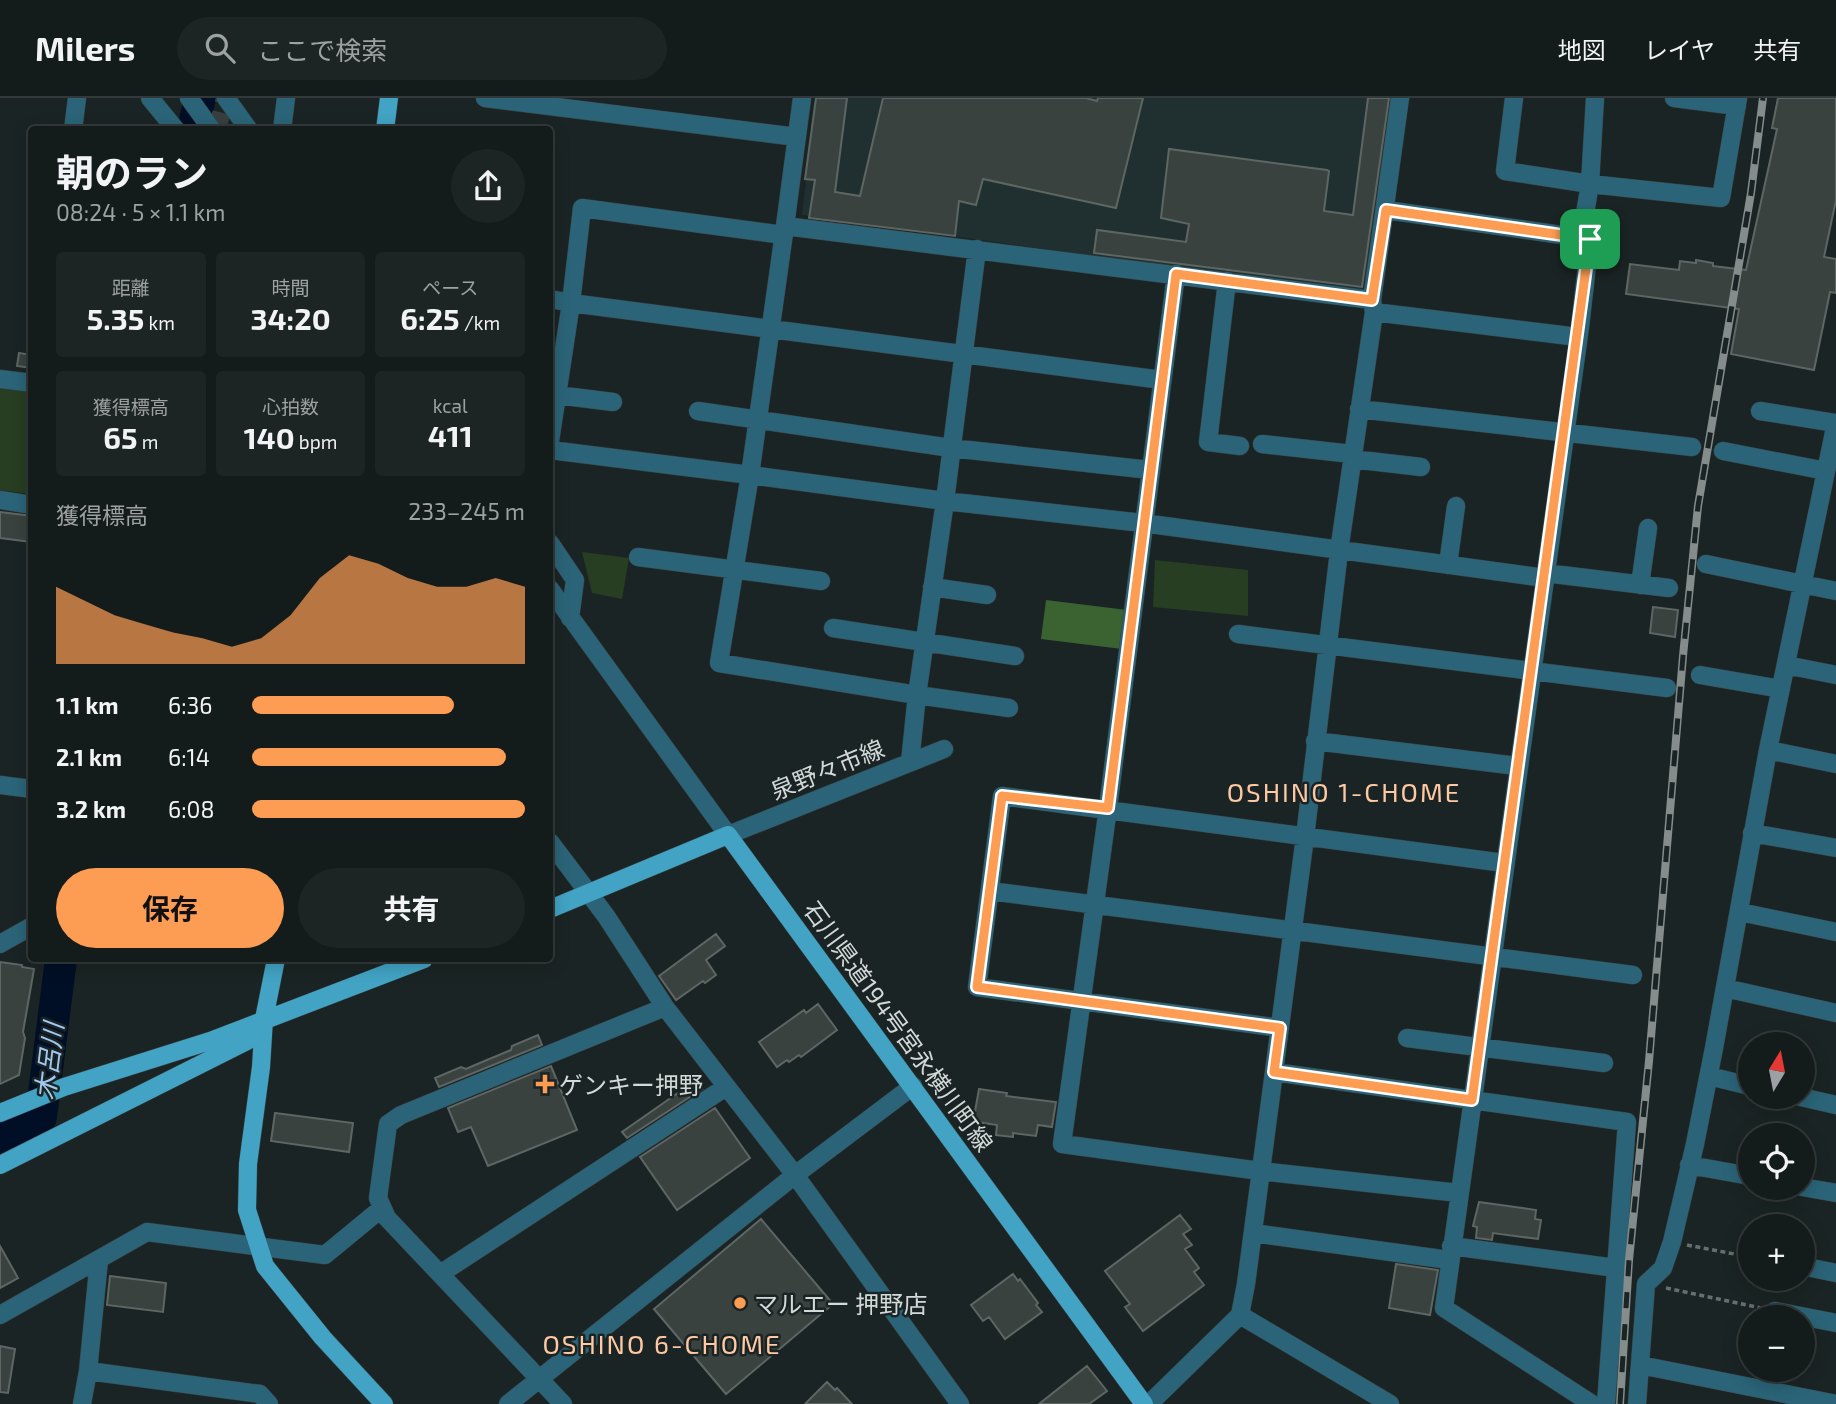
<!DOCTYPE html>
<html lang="ja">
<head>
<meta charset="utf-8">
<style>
  :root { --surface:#141b1b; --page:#1d2424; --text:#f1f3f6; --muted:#9da1a3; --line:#33393a; --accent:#fc9d53 }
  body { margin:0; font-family:"Exo 2","Noto Sans JP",sans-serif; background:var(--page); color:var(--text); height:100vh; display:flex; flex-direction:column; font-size:26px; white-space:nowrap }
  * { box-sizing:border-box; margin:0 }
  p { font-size:23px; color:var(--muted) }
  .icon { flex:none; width:38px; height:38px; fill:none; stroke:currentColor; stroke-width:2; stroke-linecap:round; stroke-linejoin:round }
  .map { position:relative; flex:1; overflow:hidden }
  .details { position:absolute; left:28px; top:28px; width:525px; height:836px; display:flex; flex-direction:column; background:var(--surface); border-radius:7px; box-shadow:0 4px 18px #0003,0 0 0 2px var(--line) }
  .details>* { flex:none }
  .needle { width:46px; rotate:10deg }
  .controls { position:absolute; left:1738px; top:934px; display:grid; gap:14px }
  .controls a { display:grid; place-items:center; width:77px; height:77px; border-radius:50%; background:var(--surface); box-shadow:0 4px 18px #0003,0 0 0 2px var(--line); font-size:35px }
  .pin { position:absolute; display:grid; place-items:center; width:60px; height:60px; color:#fff; margin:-30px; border-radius:14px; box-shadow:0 4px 10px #0006 }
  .round { display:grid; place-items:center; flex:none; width:74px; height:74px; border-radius:37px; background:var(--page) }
  .head { display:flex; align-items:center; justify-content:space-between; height:119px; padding:0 28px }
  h1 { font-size:38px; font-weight:700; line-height:52px }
  .metrics { display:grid; grid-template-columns:repeat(3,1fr); gap:10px; height:119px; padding:7px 28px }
  .metrics div { display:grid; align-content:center; border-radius:7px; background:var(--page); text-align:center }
  .metrics b { font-size:30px; font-weight:700 }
  .metrics small { font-size:19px; font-weight:400 }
  .metrics p { font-size:19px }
  .chart { height:196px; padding:14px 28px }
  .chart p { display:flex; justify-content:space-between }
  .chart svg { width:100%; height:126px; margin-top:7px; fill:var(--accent); opacity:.7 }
  .primary-button { display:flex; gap:14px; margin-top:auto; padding:14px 28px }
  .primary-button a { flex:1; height:80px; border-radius:42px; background:var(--accent); color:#111; font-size:28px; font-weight:700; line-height:80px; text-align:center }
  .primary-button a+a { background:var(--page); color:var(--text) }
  ul { padding:0 28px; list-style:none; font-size:23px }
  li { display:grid; grid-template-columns:112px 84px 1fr; align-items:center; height:52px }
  li i { height:18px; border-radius:9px; background:var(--accent) }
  header { display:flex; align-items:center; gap:42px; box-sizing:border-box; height:98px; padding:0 35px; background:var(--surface); border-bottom:2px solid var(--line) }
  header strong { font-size:33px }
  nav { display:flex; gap:38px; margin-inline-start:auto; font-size:24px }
  .search { width:490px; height:63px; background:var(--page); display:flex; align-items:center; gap:18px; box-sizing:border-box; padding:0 24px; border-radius:38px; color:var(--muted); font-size:26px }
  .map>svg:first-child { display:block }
  .built { fill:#203030 }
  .green { fill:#273e22 }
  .forest { fill:#3a6331 }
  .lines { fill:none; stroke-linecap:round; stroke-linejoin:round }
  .river { stroke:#000f26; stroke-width:32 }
  .building { fill:#39423e; stroke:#5d6662; stroke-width:2 }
  .minor-tunnel { stroke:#373f3f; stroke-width:18; stroke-dasharray:18 9; stroke-linecap:butt }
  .minor-casing { stroke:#384141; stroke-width:19 }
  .major-casing { stroke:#384141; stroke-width:19 }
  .path { stroke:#666e6e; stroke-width:3.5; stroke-dasharray:5 3.5; stroke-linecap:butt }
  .minor { stroke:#2b6478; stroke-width:18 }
  .major { stroke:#42a3c4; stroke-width:18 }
  .rail-casing { stroke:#848c8c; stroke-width:8 }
  .rail { stroke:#1b2424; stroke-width:5; stroke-dasharray:16; stroke-linecap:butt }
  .route-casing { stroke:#fff; stroke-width:14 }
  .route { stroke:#fc9d53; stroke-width:9 }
  .poi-dot { fill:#fc9d53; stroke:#1b2424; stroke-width:2.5 }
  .labels { text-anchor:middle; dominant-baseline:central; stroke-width:5; stroke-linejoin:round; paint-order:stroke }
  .street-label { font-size:24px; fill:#d3d9d9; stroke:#1b2424 }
  .poi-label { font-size:24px; fill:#d3d9d9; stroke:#1b2424; text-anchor:start }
  .neighbourhood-label { font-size:26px; letter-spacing:2px; fill:#fec8a2; stroke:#1b2424 }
  .water-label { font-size:26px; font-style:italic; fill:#a3c9f3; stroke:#1b2424 }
</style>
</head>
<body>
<header>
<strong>Milers</strong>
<div class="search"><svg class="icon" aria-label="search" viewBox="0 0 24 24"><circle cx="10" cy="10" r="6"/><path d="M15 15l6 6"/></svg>ここで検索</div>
<nav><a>地図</a><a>レイヤ</a><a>共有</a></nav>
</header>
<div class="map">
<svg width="1836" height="1306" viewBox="0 0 1836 1306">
  <rect width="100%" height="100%" fill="#1b2424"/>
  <!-- built -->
  <path class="built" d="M816,0H1393L1365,196L802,117Z"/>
  <!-- green -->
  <path class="green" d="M0,290L31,294L29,396L0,392Z
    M582,454L629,460L622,501L592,495Z
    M1155,462L1248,472V518L1153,509Z"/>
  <!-- forest -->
  <path class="forest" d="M1046,502L1127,512L1122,551L1041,541Z"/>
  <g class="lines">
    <!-- river -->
    <path class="river" d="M193,32L200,0
      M0,1041L41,1019L61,861"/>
  </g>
  <!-- building -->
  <path class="building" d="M816,0H847L835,94L860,98L883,0H1086L1097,3L1098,0H1143L1116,110L983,81L976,107L959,103L955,138L809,120L815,82L805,81Z
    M1368,0H1389L1362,189L1094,155L1097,132L1186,144L1189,126L1161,120L1169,51L1327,72L1329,73L1324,113L1353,117Z
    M1778,0H1836V102L1824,159L1836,161V195L1830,194L1814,272L1731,256L1739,211L1626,196L1630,166L1679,172L1680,163L1696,165V162L1713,165V168L1746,172L1777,31L1772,30Z
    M19,255L32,257V270L17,268Z
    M0,414L32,418V444L0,440Z
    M1653,509L1678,512L1675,539L1650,535Z
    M716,836L725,848L706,862L716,877L705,885L703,883L676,902L659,878Z
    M0,864L22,867V869L34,871L23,934L25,940L19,977L0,986Z
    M818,906L837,932L801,959L799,957L789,964L787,962L777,969L759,944L804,912L806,915Z
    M538,937L542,947L439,989L435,980L461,969L466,971L475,967L511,952L512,948Z
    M551,968L577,1032L488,1068L471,1029L458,1034L448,1010Z
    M695,983L702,991L627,1040L622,1034Z
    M979,991L1007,995L1006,998L1056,1004L1052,1029L1038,1027L1036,1038L1013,1035V1039L996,1037L997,1027L977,1024L974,1019Z
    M715,1010L750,1060L677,1112L640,1059Z
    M275,1015L353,1025L349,1054L271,1043Z
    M1479,1104L1536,1112L1535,1121L1541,1122L1538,1141L1493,1135L1492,1142L1476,1140L1477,1129L1473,1128Z
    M1180,1117L1191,1131L1183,1136L1192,1147L1185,1151L1199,1170L1194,1174L1204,1187L1143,1233L1125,1209L1130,1206L1105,1173Z
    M761,1121L833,1206L726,1296L654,1211Z
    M0,1148L18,1180L0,1190Z
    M1396,1166L1438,1172L1430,1217L1389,1210Z
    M1013,1176L1018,1183L1020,1181L1038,1205L1036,1207L1042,1214L1005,1241L989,1219L983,1223L971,1207Z
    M110,1178L166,1185L163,1214L107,1207Z
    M0,1248L15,1251L8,1295L0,1294Z
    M1087,1268L1107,1293L1089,1306H1039Z
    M827,1284L835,1292L837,1290L852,1306H805Z"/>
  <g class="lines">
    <!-- minor-tunnel -->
    <path class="minor-tunnel" d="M217,32L225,0"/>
    <!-- minor casing -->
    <g class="minor-casing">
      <path id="minor" d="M150,0L176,32
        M189,0L212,32
        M226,0L249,32
        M485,0L797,39
        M1514,0L1505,73L1590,86L1721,100L1738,0
        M1674,0L1737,8
        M73,32L77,0
        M282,32L286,0
        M1386,112L1590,141
        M785,128L802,0
        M1176,176L1108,710L1062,1046L1260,1073L1459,1095
        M1227,183L1208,344L1240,348
        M550,201L571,205L582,110L784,137
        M1374,214L1578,239
        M0,281L32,285
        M557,297L613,304
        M1359,311L1692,349
        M698,313L951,350L1150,372
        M1760,313L1836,325
        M550,343L571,205L1162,282
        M1262,346L1352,356
        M550,352L750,377L785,128L1372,202
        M1723,353L1826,373
        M1352,361L1421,369
        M0,402L32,407
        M550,445L575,482L570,520
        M638,459L821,483
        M1706,466L1836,493
        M1448,467L1456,408
        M1545,475L1669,490
        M1640,487L1648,430
        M932,489L987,497
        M550,491L728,737L944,651
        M833,530L1015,558
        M1238,536L1667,590
        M1786,567L1836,577
        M1700,577L1781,591
        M1009,610L917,597L945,403L1143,425L1545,480
        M1315,643L1517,668
        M1768,652L1836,666
        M910,664L917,597L719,565L750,377L945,403L977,151
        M0,687L32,691
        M1752,735L1836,750
        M550,744L606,818L665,909L795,1077L960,1306
        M990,793L1633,877
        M1740,814L1836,834
        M0,846L32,828
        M1725,890L1836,915
        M1280,930L977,889L1002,698L1504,765
        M1407,940L1604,965
        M1274,974L1627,1024L1606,1306
        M1709,978L1750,988
        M1801,999L1836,1007
        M1689,1067L1750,1078
        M1802,1089L1836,1095
        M1253,1135L1449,1162
        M1451,1148L1616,1170
        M1802,1168L1836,1175
        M440,1176L726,989
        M1775,1213L1836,1225
        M0,1217L147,1134L325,1157L382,1110
        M1240,1217L1390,1306
        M1640,1267L1836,1306
        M88,1273L260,1296L269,1306
        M82,1306L88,1273L99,1162
        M508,1306L795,1077L913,988
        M563,1306L387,1120L378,1100L388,1026L401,1017L665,909
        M1149,1306L1240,1217L1246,1186L1305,739L1339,453L1374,214L1372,202L1400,0
        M1592,1306L1444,1210L1580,229L1590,141L1583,127L1590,86L1595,0
        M1637,1306L1646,1186L1663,1170L1672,1144L1695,1046L1714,950L1768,652L1836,325"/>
    </g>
    <!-- major casing -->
    <g class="major-casing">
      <path id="major" d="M385,32L389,0
        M550,811L728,737L1144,1306
        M276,861L264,921L261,969L248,1066L247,1112L265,1168L323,1240L384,1306
        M0,1015L64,989L213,942L424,861
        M0,1067L247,943L264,921"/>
    </g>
    <!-- path -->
    <path class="path" d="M1687,1147L1750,1159
      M1666,1190L1761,1210"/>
    <!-- minor -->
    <use href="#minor" class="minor"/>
    <!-- major -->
    <use href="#major" class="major"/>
    <!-- rail casing -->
    <g class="rail-casing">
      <path id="rail" d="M1620,1306L1629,1162L1649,963L1683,558L1698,408L1751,95L1763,0"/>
    </g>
    <!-- rail -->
    <use href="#rail" class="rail"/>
  </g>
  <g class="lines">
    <!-- route casing -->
    <g class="route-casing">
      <path id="route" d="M1386,112L1590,141L1472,1002L1274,974L1280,930L977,889L1002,698L1108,710L1176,176L1372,202Z"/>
    </g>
    <!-- route -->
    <use href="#route" class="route"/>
  </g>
  <!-- markers -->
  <g class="poi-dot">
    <path d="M541.5 975.5h7v7h7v7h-7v7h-7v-7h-7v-7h7z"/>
    <circle cx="740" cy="1205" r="7"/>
  </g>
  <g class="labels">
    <!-- street labels -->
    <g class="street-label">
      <text transform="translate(827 671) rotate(-22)">泉野々市線</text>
      <text transform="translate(899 928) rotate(54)">石川県道194号宮永横川町線</text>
    </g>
    <!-- poi labels -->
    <g class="poi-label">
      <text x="559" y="986">ゲンキー押野</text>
      <text x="754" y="1205">マルエー 押野店</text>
    </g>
    <!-- neighbourhood labels -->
    <g class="neighbourhood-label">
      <text x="1344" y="693">OSHINO 1-CHOME</text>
      <text x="662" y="1245">OSHINO 6-CHOME</text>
    </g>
    <!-- water labels -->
    <g class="water-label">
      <text transform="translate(48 963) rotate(-83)">木呂川</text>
    </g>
  </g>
</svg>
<div class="controls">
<a><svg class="needle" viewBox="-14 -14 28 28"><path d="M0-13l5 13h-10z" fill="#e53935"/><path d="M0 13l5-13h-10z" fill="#9da1a3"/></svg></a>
<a><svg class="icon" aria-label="locate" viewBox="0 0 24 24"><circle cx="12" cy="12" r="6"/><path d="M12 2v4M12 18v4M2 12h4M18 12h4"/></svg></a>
<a>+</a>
<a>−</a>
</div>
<div class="pin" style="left:1590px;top:141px;background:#1e9e55"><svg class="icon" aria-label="arrive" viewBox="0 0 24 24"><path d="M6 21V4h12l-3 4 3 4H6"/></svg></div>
<section class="details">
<div class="head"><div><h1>朝のラン</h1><p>08:24 · 5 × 1.1 km</p></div><a class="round"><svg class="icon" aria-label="share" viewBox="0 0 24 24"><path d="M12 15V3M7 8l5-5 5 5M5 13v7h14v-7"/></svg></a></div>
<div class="metrics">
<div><p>距離</p><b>5.35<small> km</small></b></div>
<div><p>時間</p><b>34:20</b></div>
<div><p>ペース</p><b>6:25<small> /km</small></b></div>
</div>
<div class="metrics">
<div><p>獲得標高</p><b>65<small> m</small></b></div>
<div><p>心拍数</p><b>140<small> bpm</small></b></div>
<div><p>kcal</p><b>411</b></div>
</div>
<div class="chart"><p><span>獲得標高</span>233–245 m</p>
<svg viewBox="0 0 160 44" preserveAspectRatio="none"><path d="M0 44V17L10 22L20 27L30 30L40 33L50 35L60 38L70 35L80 27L90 14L100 6L110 9L120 14L130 17L140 17L150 14L160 17V44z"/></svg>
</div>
<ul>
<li><b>1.1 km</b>6:36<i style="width:74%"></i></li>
<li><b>2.1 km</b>6:14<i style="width:93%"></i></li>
<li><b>3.2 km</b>6:08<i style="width:100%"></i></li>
</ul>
<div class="primary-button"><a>保存</a><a>共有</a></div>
</section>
</div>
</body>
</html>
